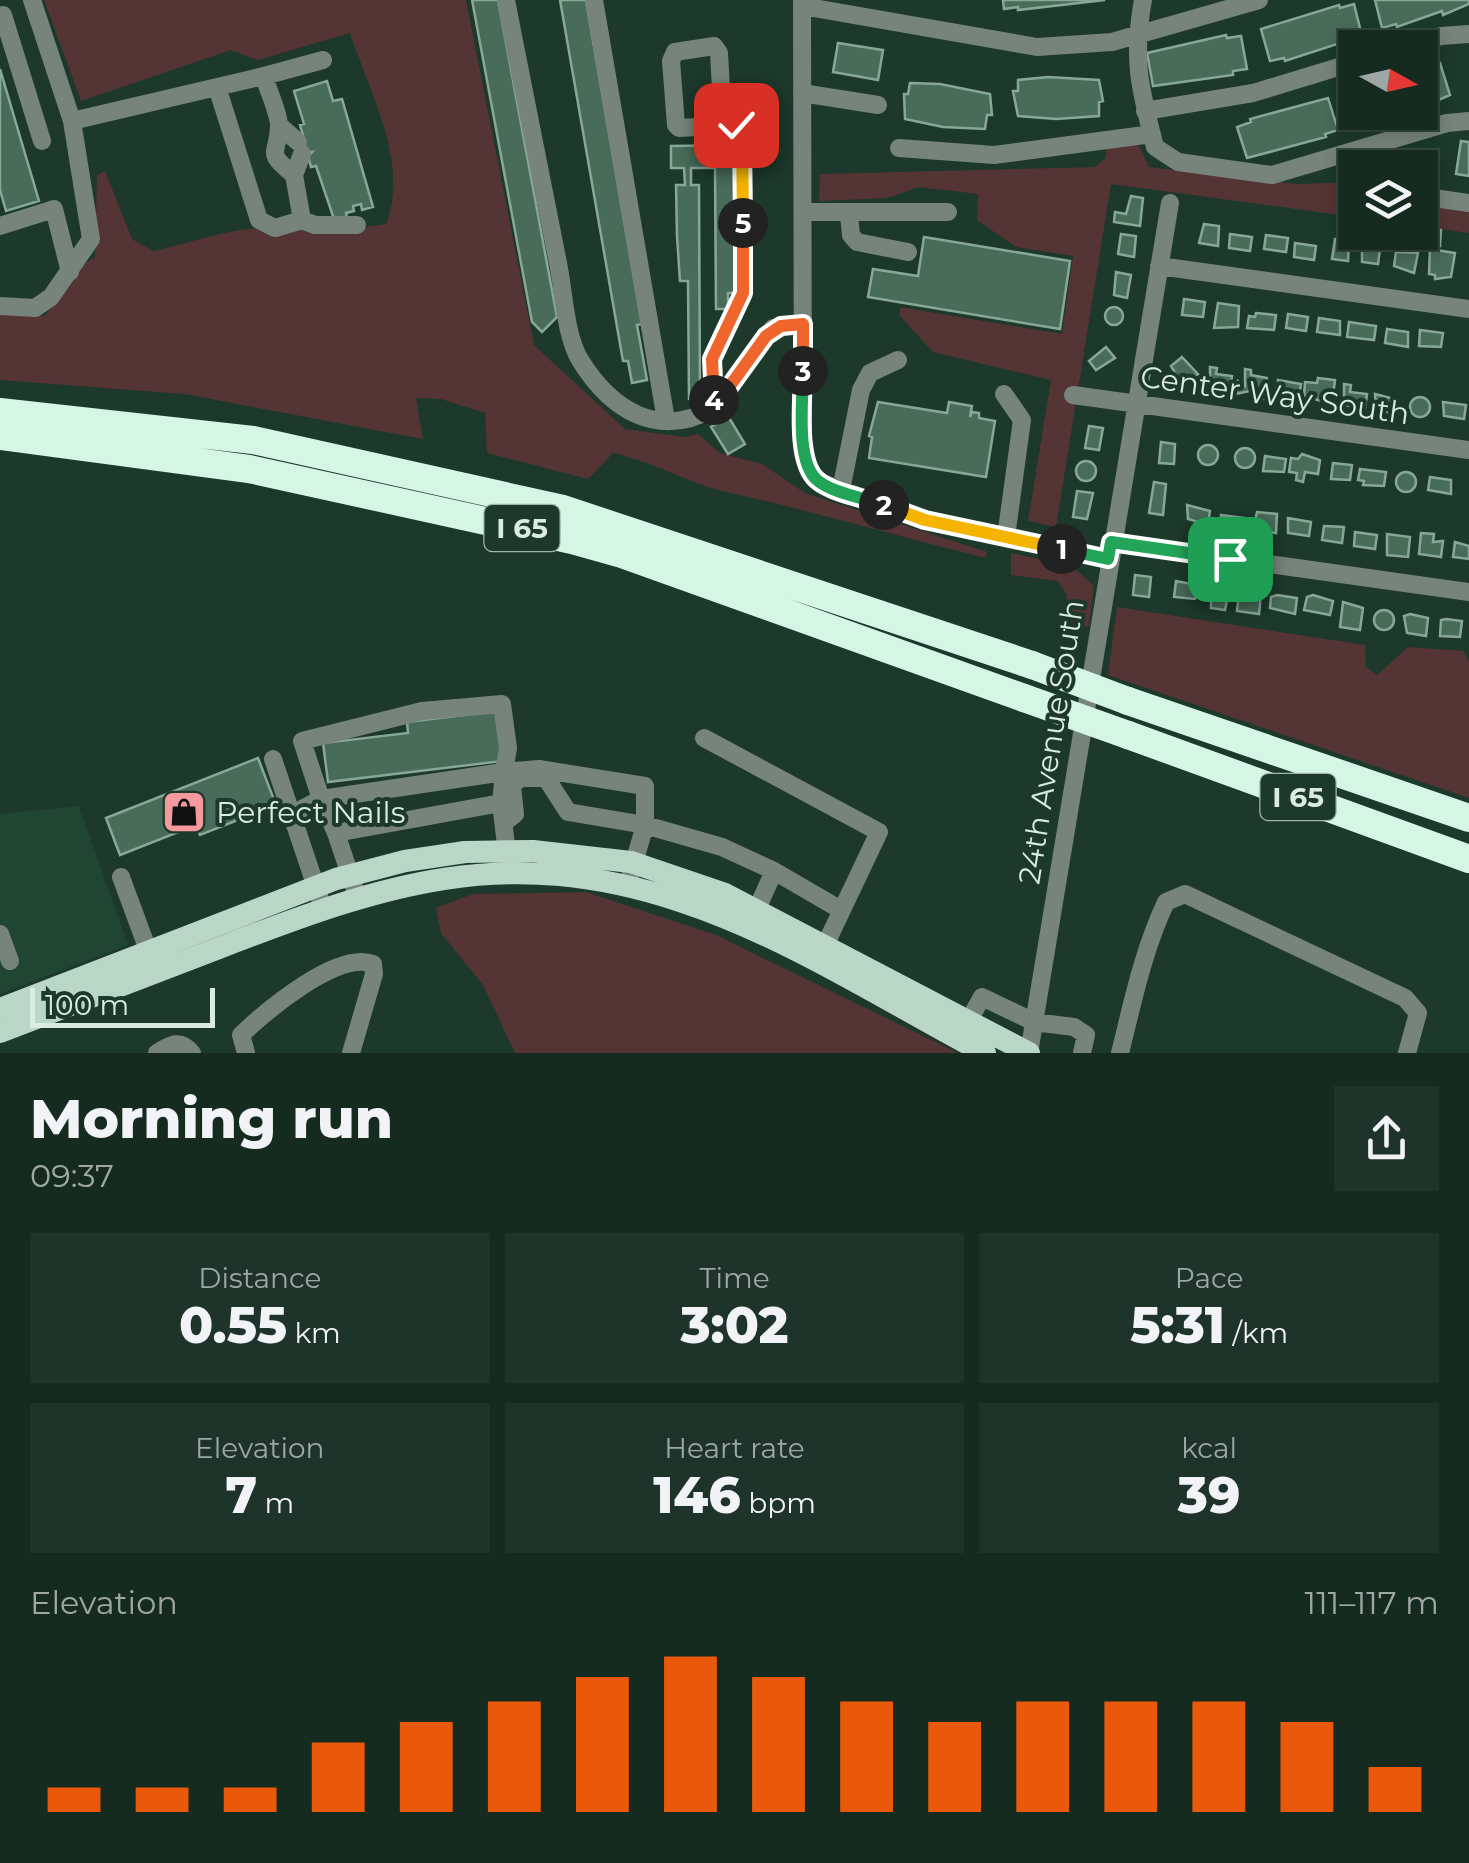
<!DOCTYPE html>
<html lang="en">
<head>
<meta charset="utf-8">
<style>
  :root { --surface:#152b20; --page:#1e3329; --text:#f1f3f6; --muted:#9da7a5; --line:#34473e; --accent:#ea580c }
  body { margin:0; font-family:Montserrat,sans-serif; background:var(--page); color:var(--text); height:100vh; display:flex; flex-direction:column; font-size:38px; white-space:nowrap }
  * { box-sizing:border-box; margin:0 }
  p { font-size:32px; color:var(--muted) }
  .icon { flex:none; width:55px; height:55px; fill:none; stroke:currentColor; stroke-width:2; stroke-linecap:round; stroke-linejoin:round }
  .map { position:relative; height:1053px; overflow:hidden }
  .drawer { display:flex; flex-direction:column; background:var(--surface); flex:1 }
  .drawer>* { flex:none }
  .needle { width:65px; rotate:98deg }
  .tools { position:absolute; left:1338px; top:30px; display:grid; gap:20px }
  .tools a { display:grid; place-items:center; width:100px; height:100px; border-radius:0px; background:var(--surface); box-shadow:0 5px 15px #0003,0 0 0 2px var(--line); font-size:50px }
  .scale { position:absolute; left:30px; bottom:25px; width:185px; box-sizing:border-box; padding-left:10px; border:5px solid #daebe1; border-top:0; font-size:28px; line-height:35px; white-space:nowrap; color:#daebe1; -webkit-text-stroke:8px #1c392b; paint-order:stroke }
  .pin { position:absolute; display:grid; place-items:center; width:85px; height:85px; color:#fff; margin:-42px; border-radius:20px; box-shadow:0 5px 15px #0006 }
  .km { position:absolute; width:50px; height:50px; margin:-25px; border-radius:50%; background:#222; color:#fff; font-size:28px; line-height:50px; text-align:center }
  .round { display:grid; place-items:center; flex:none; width:105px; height:105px; border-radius:0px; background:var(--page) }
  .head { display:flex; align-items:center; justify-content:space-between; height:170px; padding:0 30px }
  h1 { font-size:55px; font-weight:800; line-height:75px }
  .figures { display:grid; grid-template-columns:repeat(3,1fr); gap:15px; height:170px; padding:10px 30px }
  .figures div { display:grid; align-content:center; border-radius:0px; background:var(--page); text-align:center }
  .figures b { font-size:50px; font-weight:800 }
  .figures small { font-size:28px; font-weight:400 }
  .figures p { font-size:28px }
  .chart { height:280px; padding:20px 30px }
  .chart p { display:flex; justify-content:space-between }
  .chart svg { width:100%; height:180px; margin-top:10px; stroke:var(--accent); stroke-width:6 }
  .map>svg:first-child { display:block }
  .built { fill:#204533 }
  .green { fill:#553435 }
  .building { fill:#496b59; stroke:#88a897; stroke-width:2.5 }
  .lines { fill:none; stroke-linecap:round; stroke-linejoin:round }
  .minor { stroke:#76847c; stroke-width:18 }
  .major { stroke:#bad6c6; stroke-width:22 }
  .highway { stroke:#d5f6e4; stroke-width:28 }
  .highway-bridge { stroke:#d5f6e4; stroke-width:28 }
  .split-1-casing { stroke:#fff; stroke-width:20 }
  .split-2-casing { stroke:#fff; stroke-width:20 }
  .split-3-casing { stroke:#fff; stroke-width:20 }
  .split-4-casing { stroke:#fff; stroke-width:20 }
  .split-5-casing { stroke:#fff; stroke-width:20 }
  .split-6-casing { stroke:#fff; stroke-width:20 }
  .split-1 { stroke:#22a559; stroke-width:12 }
  .split-2 { stroke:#f5b400; stroke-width:12 }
  .split-3 { stroke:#22a559; stroke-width:12 }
  .split-4 { stroke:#f0652b; stroke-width:12 }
  .split-5 { stroke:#f0652b; stroke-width:12 }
  .split-6 { stroke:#f5b400; stroke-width:12 }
  .labels { text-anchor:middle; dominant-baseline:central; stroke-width:8; stroke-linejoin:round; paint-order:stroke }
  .shield { fill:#1c392b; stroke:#a1b6aa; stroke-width:2.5 }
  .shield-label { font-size:28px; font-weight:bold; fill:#daebe1 }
  .street-label { font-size:30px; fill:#daebe1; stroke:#1c392b }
  .poi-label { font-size:30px; fill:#daebe1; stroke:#1c392b; text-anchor:start }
</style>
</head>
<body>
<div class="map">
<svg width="1469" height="1053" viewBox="0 0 1469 1053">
  <rect width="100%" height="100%" fill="#1c392b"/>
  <!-- built -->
  <path class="built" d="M79,806L128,945L0,994V814Z"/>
  <!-- green -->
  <path class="green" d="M44,0H466L534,345L625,429L684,437L698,434L720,453L762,464L805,493L987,552L985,558C900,537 816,512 730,493C690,484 654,462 613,453L588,479L487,453L485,413L441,399L416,398L423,439L184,394L0,380V313L45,316L74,270L95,257L97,175L105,171L132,239L153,251C187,244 226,229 261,228C303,227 344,232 386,224C410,163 369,91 350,33L258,60L231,50L81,101Z
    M1137,142L1149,167L1297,184L1355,182V217L1111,184L1056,527L1028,521L1051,380L933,352L900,316V307L1062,334L1073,256L1016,247L977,220L978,194L918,187L888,198L819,201L820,174L1095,167L1105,159L1107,145Z
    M1420,202L1469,209V233L1420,226Z
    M1011,553L1072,566L1094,586L1089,626L1080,628L1065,618L1067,595L1058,581L1011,575Z
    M1117,607L1365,645L1366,667L1377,675L1408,647L1463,651L1469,661V798L1108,675Z
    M586,892L716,935L958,1053H515L483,985L441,933L436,908L473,894Z"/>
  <!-- building -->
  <path class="building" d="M472,0H498L557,317L542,332L532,322Z
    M560,0H586L642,324L637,325L647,380L632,383L628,361H623Z
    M1003,0H1105L1018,10V7L1004,9Z
    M1375,0H1469V4L1443,15L1442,11L1397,27L1396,24L1382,28Z
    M1354,4L1362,36L1285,61L1284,58L1270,61L1261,29L1339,5L1340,8Z
    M1226,35L1227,38L1241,36L1247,69L1233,71V75L1153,86L1147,53Z
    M838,43L883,50L878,80L833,72Z
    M1440,63L1450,95L1420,108V66Z
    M0,69L39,201L6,211L0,190Z
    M1048,77L1099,80L1103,101L1099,102V116L1056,119L1018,116L1013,91H1018V80Z
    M327,81L333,101L342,99L373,207L362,210L361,204L353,206L354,211L346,213L347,218L335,222L316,166L311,167L308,156L312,152L297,155L304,139L300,125L304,124L294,91Z
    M910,83L940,84L990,94L992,115H987L985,129L943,127L905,119L904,94H908Z
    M1328,98L1338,130L1325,134L1326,137L1247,158L1237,127L1251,122L1250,119Z
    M1355,112H1394L1392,116L1359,124Z
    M1461,141L1469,142V176L1456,174Z
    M738,145L739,293H728V309H716L715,168H691V185H699L700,399H689L688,281H680L677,236L676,185H685L684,168H671V146Z
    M1131,196L1143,198L1140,226L1114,222L1115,212L1126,214Z
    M1204,224L1219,226L1218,246L1199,243Z
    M1428,228L1441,230L1440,246L1426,243Z
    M1121,234L1136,236L1134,257L1118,254Z
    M1230,234L1252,237L1250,251L1229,248Z
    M1266,235L1288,238L1286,252L1264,249Z
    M924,237L1070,261L1060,329L868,297L873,269L918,276Z
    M1335,239L1349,241L1348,261L1332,259Z
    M1369,240L1381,242L1378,264L1362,262V247L1368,248Z
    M1295,243L1316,246L1314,260L1294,257Z
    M1430,249L1455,253L1451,277L1435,279V275L1429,274Z
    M1396,252L1418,253L1414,273L1394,266Z
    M1116,272L1131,275L1127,298L1114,295Z
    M1184,299L1205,302L1203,317L1182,315Z
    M1218,303L1239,306L1238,327L1214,328Z
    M1105 316a9 9 0 1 1 18 0a9 9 0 1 1-18 0Z
    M1256,313L1276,315L1274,330L1247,328L1249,316L1255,317Z
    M1288,314L1308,317L1306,331L1286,328Z
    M1319,318L1340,321V335L1317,332Z
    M1349,322L1376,326L1374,340L1347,337Z
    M1387,329L1408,332V347L1385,343Z
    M1420,330L1443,333L1441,347L1419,346Z
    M1106,347L1115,358L1096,370L1089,361Z
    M1182,357L1198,374L1183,386L1171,366Z
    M1210,367L1217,368L1216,374L1232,376L1230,390L1210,388Z
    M1245,369L1251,370V375L1267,378L1264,399L1253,398L1254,390L1236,394L1238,381L1245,386Z
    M1318,378L1335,380L1332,404L1304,396L1305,382L1317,383Z
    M1278,380L1301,384L1299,398L1278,395Z
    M1344,384L1351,385L1350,392L1367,394L1365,408L1344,405Z
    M1375,394L1398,400L1397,413L1376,411Z
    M1410 407a10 10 0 1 1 20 0a10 10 0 1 1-20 0Z
    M878,402L947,413L949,402L972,406L970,417L972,412L979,413V418L995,421L986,477L869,458L872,437L869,436Z
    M1443,402L1466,405L1464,419L1444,416Z
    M728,416L745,444L728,454L711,427Z
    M1089,426L1103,428L1099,450L1085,448Z
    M1161,442L1175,444L1174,464L1159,463Z
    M1198 455a10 10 0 1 1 20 0a10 10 0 1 1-20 0Z
    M1235 458a10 10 0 1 1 20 0a10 10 0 1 1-20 0Z
    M1302,454L1320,460L1318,474L1305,472L1303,482L1296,480L1297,473L1289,472L1291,458L1298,459Z
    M1265,456L1286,459L1284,472L1263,471Z
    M1076 471a10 10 0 1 1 20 0a10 10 0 1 1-20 0Z
    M1333,463L1352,465L1350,480L1331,479Z
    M1360,469L1386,472L1384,486L1363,485L1364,481L1358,480Z
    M1396 482a10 10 0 1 1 20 0a10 10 0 1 1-20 0Z
    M1430,477L1451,480V494L1428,490Z
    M1154,482L1166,484L1163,515L1149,513Z
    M1077,491L1093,493L1087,519L1073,517Z
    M1187,505L1210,511L1208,525L1188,519Z
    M1257,512L1277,514L1276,533L1253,530Z
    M1221,515L1245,518L1243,531L1222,528Z
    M1288,518L1311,522L1309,536L1288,533Z
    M1324,526L1344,527L1342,543L1322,540Z
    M1355,532L1377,535L1375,549L1354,546Z
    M1421,533L1434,534L1433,542L1443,541L1441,557L1419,554Z
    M1387,534L1410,537L1408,557L1387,555Z
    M1455,542L1469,546V559L1453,557Z
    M1135,575L1151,577L1149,597L1133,595Z
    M1176,581L1197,585L1195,599L1174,597Z
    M1211,588L1229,590L1225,610L1211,608Z
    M1239,591L1261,594L1259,614L1237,611Z
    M1277,595L1297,598L1295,614L1270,608L1271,597Z
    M1313,595L1333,601L1330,615L1304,610L1307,597Z
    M1343,602L1363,608L1360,630L1340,627Z
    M1374 620a10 10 0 1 1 20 0a10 10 0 1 1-20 0Z
    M1410,614L1428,618L1426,636L1407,633L1404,616Z
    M1446,619L1462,621L1460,637L1440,636L1441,620Z
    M497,711L503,761L328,782L323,743L408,733L407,722Z
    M258,758L276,805L200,835L196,825L120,855L106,818Z"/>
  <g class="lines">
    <!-- minor -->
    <path class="minor" d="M506,0C523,88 541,176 558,263C564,292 565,335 580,360C611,410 658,440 714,408L773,328L803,324
      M594,0L666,420
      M802,0L803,452L809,471L819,482L925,520L1108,559
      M1143,0C1132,60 1140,89 1155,147L1178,162L1272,175L1447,123L1469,121
      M802,6L1037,47L1112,42L1259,0
      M3,15L42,141
      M1404,48L1441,36L1469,34
      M217,87L259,220L275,228L302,220L294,175C263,150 279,156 279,125C278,110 268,91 264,76L323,60
      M802,93L878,105
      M1145,111L1253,93L1355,62
      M72,121L264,76
      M279,125L298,142
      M899,148L994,155L1152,134
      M294,175L302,154
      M1420,196L1469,203
      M803,212H948
      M849,215L851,235L857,242L908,252
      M302,220L315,225H357
      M0,226L54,209L70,272
      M1159,266L1469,309
      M0,306L35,308L51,297L91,239L72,121L32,0
      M1004,394L1022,420L1006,537
      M1073,395L1469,450
      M714,408L712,359L743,293L742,136C737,125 727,118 722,107L719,53L714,46L675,52L671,61L676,125L679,128L735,125
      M841,490L861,390L870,373L898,360
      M1111,542L1469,592
      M502,704L508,748L504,772L321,799L302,741L422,711Z
      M704,738L879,832L821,954
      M273,759L320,899
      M291,815L321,799L336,833
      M504,823L515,814L512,786L520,778H546L568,812L645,825V786L539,769L504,772L501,803L508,862
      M121,877L152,961
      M627,887L645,825L722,847L774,871
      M357,896L336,833L501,803
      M752,920L774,871L841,910
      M0,934L10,961
      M968,1022L982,997L1034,1022L1074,1027L1086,1035L1082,1053
      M157,1053C170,1045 180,1038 192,1053
      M246,1053L241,1035C266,1011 338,950 373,964L374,974L351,1053
      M1029,1053L1170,203
      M1120,1053C1133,1001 1143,951 1166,902L1185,894L1405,998L1418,1013L1407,1053"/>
    <!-- major -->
    <path class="major" d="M0,1009L336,879L405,861L465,852L533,851L631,862L725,894L1029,1053
      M0,1032C73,1004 146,976 219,948C384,884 504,843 680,901C787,936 886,1001 985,1053"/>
    <!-- highway -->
    <path class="highway" d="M0,412L253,440L563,509L1032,665
      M0,436L249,469L572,540L622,554L1024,698
      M1128,701L1469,818
      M1128,735L1469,859"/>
    <!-- highway-bridge -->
    <path class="highway-bridge" d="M1032,665L1128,701
      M1024,698L1128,735"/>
  </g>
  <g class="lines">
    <!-- split-1 casing -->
    <g class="split-1-casing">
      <path id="split-1" d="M1062,549L1108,559L1111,542L1230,559"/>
    </g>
    <!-- split-2 casing -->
    <g class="split-2-casing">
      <path id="split-2" d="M884,505L925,520L1062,549"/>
    </g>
    <!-- split-3 casing -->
    <g class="split-3-casing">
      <path id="split-3" d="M803,371C803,398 795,461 817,480C832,493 864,498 884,505"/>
    </g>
    <!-- split-4 casing -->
    <g class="split-4-casing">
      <path id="split-4" d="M714,400V408L766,336L781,326L803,324V371"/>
    </g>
    <!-- split-5 casing -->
    <g class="split-5-casing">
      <path id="split-5" d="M714,400L712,359L743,293V223"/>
    </g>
    <!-- split-6 casing -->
    <g class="split-6-casing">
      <path id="split-6" d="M736,125L742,136L743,223"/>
    </g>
    <!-- split-1 -->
    <use href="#split-1" class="split-1"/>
    <!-- split-2 -->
    <use href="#split-2" class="split-2"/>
    <!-- split-3 -->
    <use href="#split-3" class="split-3"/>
    <!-- split-4 -->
    <use href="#split-4" class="split-4"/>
    <!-- split-5 -->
    <use href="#split-5" class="split-5"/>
    <!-- split-6 -->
    <use href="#split-6" class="split-6"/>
  </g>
  <!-- icons -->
  <defs>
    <g id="shop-square" transform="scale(2.25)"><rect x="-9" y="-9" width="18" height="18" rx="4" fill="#f59b9e" stroke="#1c392b"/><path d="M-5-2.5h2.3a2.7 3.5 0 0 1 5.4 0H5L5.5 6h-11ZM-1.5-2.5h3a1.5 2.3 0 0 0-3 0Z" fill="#111"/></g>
  </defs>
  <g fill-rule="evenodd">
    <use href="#shop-square" x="184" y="812"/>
  </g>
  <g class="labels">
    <!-- shield labels -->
    <g class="shield">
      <rect x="484.5" y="505" width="75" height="46" rx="8"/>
      <rect x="1260.5" y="774" width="75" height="46" rx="8"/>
    </g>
    <g class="shield-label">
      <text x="522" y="528">I 65</text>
      <text x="1298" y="797">I 65</text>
    </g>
    <!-- street labels -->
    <g class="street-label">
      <text transform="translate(1275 395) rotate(8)">Center Way South</text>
      <text transform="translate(1051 742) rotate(-81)">24th Avenue South</text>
    </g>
    <!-- poi labels -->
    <g class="poi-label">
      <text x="216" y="812">Perfect Nails</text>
    </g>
  </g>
</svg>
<div class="tools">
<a><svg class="needle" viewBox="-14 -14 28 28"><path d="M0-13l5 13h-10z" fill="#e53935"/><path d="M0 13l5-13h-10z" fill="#9da7a5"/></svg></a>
<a><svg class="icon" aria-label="layers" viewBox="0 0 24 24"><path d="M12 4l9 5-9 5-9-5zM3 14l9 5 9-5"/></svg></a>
</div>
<div class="scale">100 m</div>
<div class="pin" style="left:1230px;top:559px;background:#1e9e55"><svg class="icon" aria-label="arrive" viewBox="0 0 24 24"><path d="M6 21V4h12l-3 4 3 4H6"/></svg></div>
<div class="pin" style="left:736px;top:125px;background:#d93025"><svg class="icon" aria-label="check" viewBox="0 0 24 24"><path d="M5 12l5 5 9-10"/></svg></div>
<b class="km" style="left:1062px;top:549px">1</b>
<b class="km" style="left:884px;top:505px">2</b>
<b class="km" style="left:803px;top:371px">3</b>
<b class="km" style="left:714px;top:400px">4</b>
<b class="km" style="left:743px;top:223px">5</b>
</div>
<section class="drawer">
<div class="head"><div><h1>Morning run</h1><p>09:37</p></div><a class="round"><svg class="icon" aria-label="share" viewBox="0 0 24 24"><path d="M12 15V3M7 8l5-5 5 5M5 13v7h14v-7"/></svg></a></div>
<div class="figures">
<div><p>Distance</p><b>0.55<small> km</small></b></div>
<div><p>Time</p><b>3:02</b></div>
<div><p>Pace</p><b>5:31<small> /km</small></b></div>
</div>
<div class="figures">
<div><p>Elevation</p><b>7<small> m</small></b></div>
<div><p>Heart rate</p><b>146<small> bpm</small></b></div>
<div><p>kcal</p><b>39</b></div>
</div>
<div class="chart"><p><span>Elevation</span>111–117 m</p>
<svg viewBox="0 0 160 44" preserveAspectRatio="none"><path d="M5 44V38M15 44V38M25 44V38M35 44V27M45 44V22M55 44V17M65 44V11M75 44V6M85 44V11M95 44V17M105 44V22M115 44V17M125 44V17M135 44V17M145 44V22M155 44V33"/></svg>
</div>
</section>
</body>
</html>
